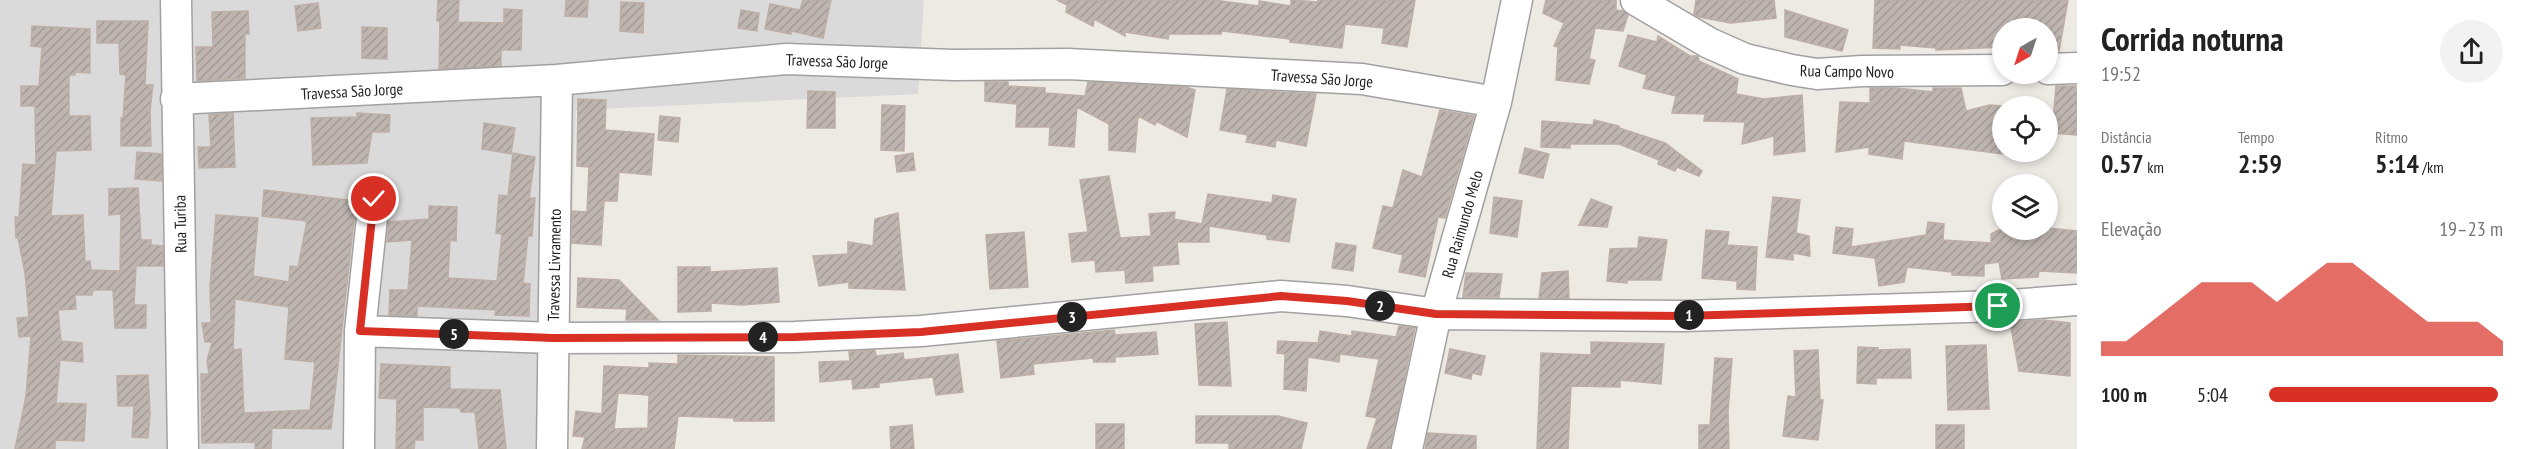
<!DOCTYPE html>
<html lang="pt">
<head>
<meta charset="utf-8">
<style>
  :root { --surface:#fff; --page:#f2f2f2; --text:#222; --muted:#767676; --accent:#d93025 }
  body { margin:0; font-family:"PT Sans Narrow",sans-serif; background:var(--page); color:var(--text); height:100vh; display:flex; flex-direction:column; font-size:22px; white-space:nowrap }
  * { box-sizing:border-box; margin:0 }
  p { font-size:20px; color:var(--muted) }
  .icon { flex:none; width:33px; height:33px; fill:none; stroke:currentColor; stroke-width:2; stroke-linecap:round; stroke-linejoin:round }
  .map { position:relative; flex:1; overflow:hidden }
  .side { display:flex; flex-direction:column; background:var(--surface); width:450px }
  .side>* { flex:none }
  .needle { width:39px; rotate:219deg }
  .controls { position:absolute; left:1992px; top:18px; display:grid; gap:12px }
  .controls a { display:grid; place-items:center; width:66px; height:66px; border-radius:50%; background:var(--surface); box-shadow:0 3px 9px #0003; font-size:30px }
  .pin { position:absolute; display:grid; place-items:center; width:51px; height:51px; color:#fff; margin:-26px; border:3px solid #fff; border-radius:50%; box-shadow:0 2px 6px #0007 }
  .km { position:absolute; width:30px; height:30px; margin:-15px; border-radius:50%; background:#222; color:#fff; font-size:16px; line-height:30px; text-align:center }
  .round { display:grid; place-items:center; flex:none; width:63px; height:63px; border-radius:32px; background:var(--page) }
  .headline { display:flex; align-items:center; justify-content:space-between; height:102px; padding:0 24px }
  h1 { font-size:33px; font-weight:700; line-height:45px }
  .metrics { display:grid; grid-template-columns:repeat(3,1fr); gap:9px; height:102px; padding:6px 24px }
  .metrics div { display:grid; align-content:center }
  .metrics b { font-size:26px; font-weight:700 }
  .metrics small { font-size:16px; font-weight:400 }
  .metrics p { font-size:16px }
  .chart { height:168px; padding:12px 24px }
  .chart p { display:flex; justify-content:space-between }
  .chart svg { width:100%; height:108px; margin-top:6px; fill:var(--accent); opacity:.7 }
  ul { padding:0 24px; list-style:none; font-size:20px }
  li { display:grid; grid-template-columns:96px 72px 1fr; align-items:center; height:45px }
  li i { height:15px; border-radius:8px; background:var(--accent) }
  main { display:flex; flex:1; min-height:0 }
  .map>svg:first-child { display:block }
  .residential { fill:#dbdada }
  .building { fill:url(#building-hatch); stroke:#beafa6; stroke-width:1.5; fill-rule:evenodd }
  .lines { fill:none; stroke-linecap:round; stroke-linejoin:round }
  .minor-casing { stroke:#a1a1a1; stroke-width:33 }
  .minor { stroke:#fff; stroke-width:30 }
  .route-casing { stroke:#fff; stroke-width:12 }
  .route { stroke:#d93025; stroke-width:8 }
  .labels { text-anchor:middle; dominant-baseline:central; stroke-width:6; stroke-linejoin:round; paint-order:stroke }
  .street-label { font-size:16px; fill:#1d1d1d; stroke:#fff }
</style>
</head>
<body>
<main>
<div class="map">
<svg width="2077" height="449" viewBox="0 0 2077 449">
  <defs>
    <pattern id="building-hatch" width="6" height="6" patternUnits="userSpaceOnUse" patternTransform="scale(1.5)"><rect width="6" height="6" fill="#beb5b0"/><path d="M-1 1l2-2M0 6l6-6M5 7l2-2" fill="none" stroke="#a39b97"/></pattern>
  </defs>
  <rect width="100%" height="100%" fill="#ede9e3"/>
  <!-- residential -->
  <path class="residential" d="M0,0H924L918,94L576,110L564,449H0Z"/>
  <!-- building -->
  <path class="building" d="M438,0H459L458,22L504,23V9L522,10L521,50H501V66L439,69L440,21H437Z
    M566,0H588L587,17L565,16Z
    M803,0H831L823,38L791,31V34L765,29L770,4L800,10Z
    M1057,0H1214L1259,6V1L1291,6V0L1318,2V0H1415L1407,47L1382,43L1384,28L1345,24L1342,48L1290,42V39L1222,31L1221,34H1169L1168,39L1125,32V36L1094,19L1093,26L1066,12L1067,5Z
    M1546,0H1616V10L1624,11L1628,15L1623,31L1595,28L1589,59L1595,60L1589,84L1556,80L1558,47L1554,46L1564,23L1543,13Z
    M1696,0H1774L1776,18L1731,23L1699,17L1694,14Z
    M1875,0H2068L2059,51L2048,52V28H2002V47L1936,50V48L1900,45V49L1873,48Z
    M621,2L644,3L643,33L620,31Z
    M318,3L321,28L298,31L295,6Z
    M741,10L759,13L757,31L738,28Z
    M1785,10L1848,30L1842,51L1785,37Z
    M248,11L249,34H245V78L197,81L196,47H213L212,12Z
    M97,21H148L145,85H153L150,110L151,146H121V118H123L126,75L120,74L119,43H97Z
    M32,26L90,29V73L75,72V75H69V116H90L91,150L56,151L51,216L83,215L85,262L90,261L91,270L120,271L121,214L109,215V189L138,188L141,240H151V245L163,246V266H136L134,305H146V328H115L113,290H93L92,295H75L76,309L58,310L61,341L82,343L83,362L60,360L56,403L86,404L84,441L55,440V449H15L26,396L31,336L19,337L17,318L29,317L25,273L18,238H16L15,217H19L23,164L36,165L35,106H21V86H39L42,47L31,46Z
    M362,27L387,28V59L362,58Z
    M1628,35L1657,42L1658,36L1690,56H1698L1699,61L1738,79L1736,94L1764,99L1802,95L1805,151L1774,155V136L1742,144L1745,122L1704,121L1705,114L1672,113L1676,96L1643,88L1647,75L1619,66Z
    M985,82H1008V86L1045,88V93L1085,96L1088,82L1186,87L1195,90L1187,137L1156,121L1155,125L1138,116L1135,152L1109,150V124L1077,107L1074,147L1049,145L1050,127H1016L1017,104L985,101Z
    M2056,86H2077V135L2052,133Z
    M1870,88H1897L1933,92V88H1961L1966,111L1990,105L2002,106V154L1904,141L1902,159L1869,154V147L1836,152L1840,102L1870,103Z
    M1227,89L1316,94L1306,146L1276,140L1275,147L1246,142L1248,135L1220,130Z
    M808,91L835,92V128H807Z
    M578,99L606,100L605,130L654,134L651,175L619,172L617,201H604L601,245L572,243V211L587,212L589,167L577,166Z
    M882,105L905,106L904,151L881,150Z
    M1440,110L1474,116L1445,218L1438,217L1425,277L1399,272L1403,255L1373,248L1383,206L1393,208L1403,170L1422,177Z
    M233,113L235,167L199,168L198,147H211L209,115Z
    M357,113L390,115L389,132H372L367,163L313,165L311,118L357,117Z
    M660,116L680,118L678,142L658,140Z
    M1594,120L1619,126V128L1665,143L1702,171L1699,176L1677,167L1675,171L1658,164L1659,160L1619,144H1570V148L1541,147L1542,121L1593,125Z
    M484,123L515,128L511,154L482,149Z
    M1525,148L1549,154L1543,178L1519,173Z
    M137,152L161,154L162,181L135,179Z
    M513,153L535,157L529,198H535L532,236H528L523,283L530,284L529,316L495,315L496,310L417,306V316L389,315L390,290H408L412,240L387,242L389,222L429,219V206L457,207L456,241L450,240L448,278L497,281L502,234L496,233L499,195L508,196Z
    M913,153L915,170L897,172L895,156Z
    M1109,176L1120,238L1151,236L1149,214L1175,212L1174,219L1202,224L1208,194L1272,203L1273,195L1296,199L1289,242L1267,239V235L1209,226V242H1177L1179,264L1152,266L1153,281L1126,283L1125,270L1096,272L1095,260L1072,262L1069,234L1088,232L1080,180Z
    M264,190L356,201L331,429L272,428L271,449H255V442L202,443L201,374H209L207,361L212,342H205L202,323H211L210,286L216,215L258,218L253,276L289,282L290,266L298,267L307,221L262,216ZM235,299L289,307L285,359L315,362L310,410L244,413L241,349L233,350Z
    M1494,197L1522,201L1517,237L1490,233Z
    M1773,197L1800,200L1796,233L1809,236L1810,256L1793,253V260L1766,257Z
    M1591,199L1612,207L1607,227L1579,225Z
    M898,213L905,290L849,288V282L819,286L813,256L848,254V242L873,246L875,219Z
    M1928,222L1944,224L1943,240L1991,243V234L1999,230L2048,228L2077,231V273L2039,271L2038,277L2002,279L1999,262L1984,264V276L1952,275V272L1907,267L1904,282L1879,286L1875,258L1833,253L1836,227L1853,229L1851,247L1926,235Z
    M1706,230L1729,232L1727,245L1757,247L1755,290L1737,289V281L1702,278Z
    M1024,232L1028,287L990,289L986,235Z
    M1639,237L1667,240L1661,280H1627V283L1607,281L1610,249L1638,248Z
    M1336,243L1356,246L1353,271L1332,268Z
    M678,267H710V272L777,268L779,302L742,305L711,303V311L678,312Z
    M1568,271L1569,298H1539L1542,273Z
    M1466,273L1502,274L1499,297H1463Z
    M578,278L619,280L658,320H626L627,309L577,307Z
    M2044,320L2070,323V376L2019,371L2010,322Z
    M1227,322L1231,386L1199,385L1195,324Z
    M1399,326L1415,328L1390,449H1367L1377,418L1366,416L1379,359L1340,354L1339,362L1308,357L1306,391L1284,389L1285,354L1277,353L1278,341L1318,343L1320,331L1352,336V331L1396,337Z
    M1114,330L1115,335L1156,332L1158,354L1115,357V362H1094L1093,358L1033,364L1034,374L1001,378L997,341Z
    M1591,342L1664,344L1661,384L1620,380V387L1571,386L1568,449H1537L1541,353L1591,355Z
    M1986,345L1989,409L1948,410L1946,346Z
    M1858,347L1878,348L1877,350L1910,349L1911,378H1876V384L1857,383Z
    M1450,349L1485,356L1481,375L1472,373L1471,379L1445,373Z
    M875,350L876,356L903,353L904,360L958,354L963,392L936,395L933,377L879,383V387L853,389L852,379L820,382L819,362L850,361L849,352Z
    M1818,350L1820,400H1823L1818,440L1783,436L1788,396L1796,397L1794,351Z
    M678,355L774,357V421H734V418L678,416L674,449H582L585,437L573,436L576,411L602,414L604,366L649,368V363L678,364ZM618,393L649,395L648,428L614,429Z
    M1715,358L1732,359L1728,412L1729,449H1699V425H1710Z
    M381,364L450,367V389L500,390L506,449H479L475,412H461L460,408L423,407V440H415L414,449H396L397,399L379,398Z
    M148,375L150,414L148,438L132,437L134,406H118L117,376Z
    M1196,416H1278L1307,423L1301,449H1229V443H1196Z
    M1096,424H1124V449H1096Z
    M912,425L914,449H891L890,427Z
    M1936,425H1964V449H1936Z
    M1428,433L1476,436V449H1425Z"/>
  <g class="lines">
    <!-- minor casing -->
    <g class="minor-casing">
      <path id="minor" d="M176,0L183,449
        M1636,0L1709,43L1745,59L1792,70L1817,74L1862,71L2002,70
        M2048,69L2077,68
        M176,99L557,80L786,59L954,65L1068,64L1362,79L1496,102
        M360,331L553,338L795,337L921,331L1281,296L1347,301L1436,314L1684,316L1998,306L2077,300
        M359,449L360,331L374,199
        M552,449L557,80
        M1407,449L1436,314L1496,102L1517,0"/>
    </g>
    <!-- minor -->
    <use href="#minor" class="minor"/>
  </g>
  <g class="lines">
    <!-- route casing -->
    <g class="route-casing">
      <path id="route" d="M374,199L360,331L553,338L795,337L921,332L1281,296L1347,301L1436,314L1684,316L1998,306"/>
    </g>
    <!-- route -->
    <use href="#route" class="route"/>
  </g>
  <g class="labels">
    <!-- street labels -->
    <g class="street-label">
      <text transform="translate(837 61) rotate(2)">Travessa São Jorge</text>
      <text transform="translate(1847 71) rotate(1)">Rua Campo Novo</text>
      <text transform="translate(1322 78) rotate(4)">Travessa São Jorge</text>
      <text transform="translate(352 91) rotate(-3)">Travessa São Jorge</text>
      <text transform="translate(180 224) rotate(-91)">Rua Turiba</text>
      <text transform="translate(1462 224) rotate(-74)">Rua Raimundo Melo</text>
      <text transform="translate(554 265) rotate(-89)">Travessa Livramento</text>
    </g>
  </g>
</svg>
<div class="controls">
<a><svg class="needle" viewBox="-14 -14 28 28"><path d="M0-13l5 13h-10z" fill="#e53935"/><path d="M0 13l5-13h-10z" fill="#767676"/></svg></a>
<a><svg class="icon" aria-label="locate" viewBox="0 0 24 24"><circle cx="12" cy="12" r="6"/><path d="M12 2v4M12 18v4M2 12h4M18 12h4"/></svg></a>
<a><svg class="icon" aria-label="layers" viewBox="0 0 24 24"><path d="M12 4l9 5-9 5-9-5zM3 14l9 5 9-5"/></svg></a>
</div>
<div class="pin" style="left:1998px;top:306px;background:#1e9e55"><svg class="icon" aria-label="arrive" viewBox="0 0 24 24"><path d="M6 21V4h12l-3 4 3 4H6"/></svg></div>
<div class="pin" style="left:374px;top:199px;background:#d93025"><svg class="icon" aria-label="check" viewBox="0 0 24 24"><path d="M5 12l5 5 9-10"/></svg></div>
<b class="km" style="left:1689px;top:315px">1</b>
<b class="km" style="left:1380px;top:306px">2</b>
<b class="km" style="left:1072px;top:317px">3</b>
<b class="km" style="left:763px;top:337px">4</b>
<b class="km" style="left:454px;top:334px">5</b>
</div>
<section class="side">
<div class="headline"><div><h1>Corrida noturna</h1><p>19:52</p></div><a class="round"><svg class="icon" aria-label="share" viewBox="0 0 24 24"><path d="M12 15V3M7 8l5-5 5 5M5 13v7h14v-7"/></svg></a></div>
<div class="metrics">
<div><p>Distância</p><b>0.57<small> km</small></b></div>
<div><p>Tempo</p><b>2:59</b></div>
<div><p>Ritmo</p><b>5:14<small> /km</small></b></div>
</div>
<div class="chart"><p><span>Elevação</span>19–23 m</p>
<svg viewBox="0 0 160 44" preserveAspectRatio="none"><path d="M0 44V38L10 38L20 30L30 22L40 14L50 14L60 14L70 22L80 14L90 6L100 6L110 14L120 22L130 30L140 30L150 30L160 38V44z"/></svg>
</div>
<ul>
<li><b>100 m</b>5:04<i style="width:98%"></i></li>
</ul>
</section>
</main>
</body>
</html>
